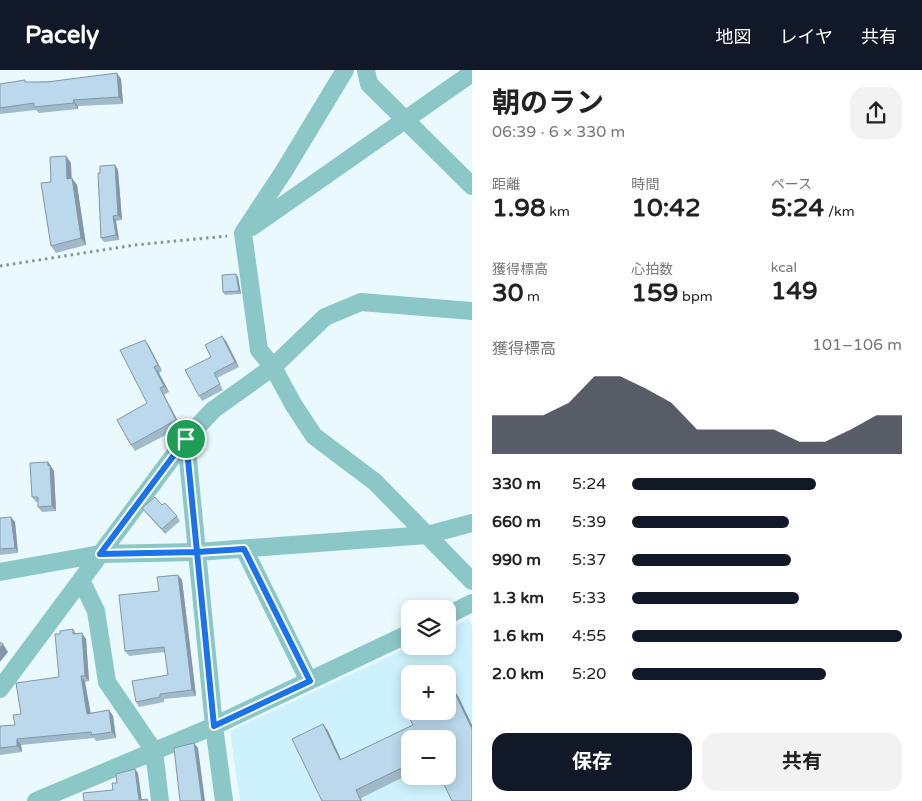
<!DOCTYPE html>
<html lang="ja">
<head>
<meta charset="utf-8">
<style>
  :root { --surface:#fff; --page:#f2f2f2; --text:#222; --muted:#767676; --accent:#111827 }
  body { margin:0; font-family:"Varela Round","Noto Sans JP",sans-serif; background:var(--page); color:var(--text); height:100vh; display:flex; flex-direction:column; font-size:19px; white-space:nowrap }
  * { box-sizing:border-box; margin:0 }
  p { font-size:16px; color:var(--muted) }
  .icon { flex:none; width:28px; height:28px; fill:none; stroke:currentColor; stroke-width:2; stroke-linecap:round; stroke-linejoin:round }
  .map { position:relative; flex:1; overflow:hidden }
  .panel { display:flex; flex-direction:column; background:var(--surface); width:450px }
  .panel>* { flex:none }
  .controls { position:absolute; left:401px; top:530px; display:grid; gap:10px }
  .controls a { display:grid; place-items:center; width:55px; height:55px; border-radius:10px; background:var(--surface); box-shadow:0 2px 12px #0003; font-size:25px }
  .pin { position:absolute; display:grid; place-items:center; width:42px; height:42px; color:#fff; margin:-21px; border:2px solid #fff; border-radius:50%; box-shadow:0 1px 5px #0007 }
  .round { display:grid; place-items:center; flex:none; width:52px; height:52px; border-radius:15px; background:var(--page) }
  .overview { display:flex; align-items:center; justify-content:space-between; height:85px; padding:0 20px }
  h1 { font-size:28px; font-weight:700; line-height:38px }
  .metrics { display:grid; grid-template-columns:repeat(3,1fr); gap:8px; height:85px; padding:5px 20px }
  .metrics div { display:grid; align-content:center }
  .metrics b { font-size:25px; font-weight:700 }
  .metrics small { font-size:14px; font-weight:400 }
  .metrics p { font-size:14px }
  .chart { height:140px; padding:10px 20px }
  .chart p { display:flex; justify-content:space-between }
  .chart svg { width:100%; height:90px; margin-top:5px; fill:var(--accent); opacity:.7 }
  .cta { display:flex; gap:10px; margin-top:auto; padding:10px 20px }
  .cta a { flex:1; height:58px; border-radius:15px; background:var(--accent); color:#fff; font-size:20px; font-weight:700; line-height:58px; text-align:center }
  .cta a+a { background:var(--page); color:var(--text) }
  ul { padding:0 20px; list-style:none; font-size:16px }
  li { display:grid; grid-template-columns:80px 60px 1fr; align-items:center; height:38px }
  li i { height:12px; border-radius:6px; background:var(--accent) }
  header { display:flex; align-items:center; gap:30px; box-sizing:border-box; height:70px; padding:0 25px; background:var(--accent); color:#fff }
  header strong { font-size:24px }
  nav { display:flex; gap:28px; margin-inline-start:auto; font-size:18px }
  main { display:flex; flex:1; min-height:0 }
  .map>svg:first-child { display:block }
  .built { fill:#cdf2fd; fill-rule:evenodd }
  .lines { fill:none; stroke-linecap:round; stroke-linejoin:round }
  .path { stroke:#879599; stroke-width:3; stroke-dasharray:2.5 4; stroke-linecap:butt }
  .minor { stroke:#8cc7c7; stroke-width:18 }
  .wall { fill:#a1bacb }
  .shaded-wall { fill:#8397a5 }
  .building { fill:#bbd8ec; stroke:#8397a5 }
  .route-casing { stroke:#fff; stroke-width:10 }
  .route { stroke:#1a73e8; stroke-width:6 }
</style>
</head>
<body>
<header>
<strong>Pacely</strong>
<nav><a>地図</a><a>レイヤ</a><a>共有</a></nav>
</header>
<main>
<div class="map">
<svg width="472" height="731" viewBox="0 0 472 731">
  <rect width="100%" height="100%" fill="#eaf9fd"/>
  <!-- built -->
  <path class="built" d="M469,549L472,556V731H240L230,661L411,576H448V559ZM410,604H448V641H410ZM410,669H448V706H410Z"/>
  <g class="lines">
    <!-- path -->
    <path class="path" d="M0,196L135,175L227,166"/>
    <!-- minor -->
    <path class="minor" d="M345,0L284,101L243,163L259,280L273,297L293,334L314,366L375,412L472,511
      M366,0L369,14L472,116
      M252,157L472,3L471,0
      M186,369L214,656L224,731
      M244,479L309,611
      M0,502L100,484L197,482L427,465L472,453
      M81,510L96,541L107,612L154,681L160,731
      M448,545L472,533
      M0,619L186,369L213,340L273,297L325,247L361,232L472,241
      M36,731L214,656L410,563"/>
  </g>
  <!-- wall -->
  <path class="wall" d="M121,9L123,34L78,36V39L39,43L36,40L0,44V14L25,10L26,12Z
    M66,86L71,93V108L77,115L86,175L56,183L51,176V112Z
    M115,95L118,100L122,150L116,151L119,170L104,172L101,168L100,103Z
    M236,204L238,207L241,224L225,225L223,222Z
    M226,271L239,297L217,308L223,320L202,331L199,326L211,287Z
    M149,276L162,301L159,303L169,322L164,325L181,357L135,381L131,375L147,333Z
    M48,392L54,401L56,441L42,442L38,437V432H36L32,427Z
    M142,438L177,446L180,451L165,464L146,443Z
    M11,447L15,452L18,483L0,485V448Z
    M178,505L182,510L196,626L164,629V632L139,637L136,632L168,605L165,582L129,586L125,581L159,521Z
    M73,559L76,563L86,569L89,611L85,612L90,643L109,640L113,646L116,668L96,671L94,668L21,675L22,682L0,685V656L15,655L21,644L59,607L60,564Z
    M458,626L472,655V731L440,707L429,712L425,706H448L410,669V704L361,728L362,731H322L323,654L328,661L341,690L413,655Z"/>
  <!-- shaded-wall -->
  <path class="shaded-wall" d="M117,3L121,9L123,34L119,27Z
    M73,30L78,36V39L74,33Z
    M66,86L71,93L72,116L67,109Z
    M115,95L118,100L122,150L118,145Z
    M72,108L77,115L86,175L81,168Z
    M113,146L116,151L119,170L116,165Z
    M236,204L238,207L241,224L239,221Z
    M222,266L226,271L239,297L235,292Z
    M145,270L149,276L162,301L158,295Z
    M154,297L159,303L169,322L164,316Z
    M160,318L164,325L181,357L176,350Z
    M48,392L54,401L56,441L52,436Z
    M11,447L15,452L18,483L15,478Z
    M178,505L182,510L196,626L192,620Z
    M82,563L86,569L89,611L85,606Z
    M3,574L8,582L0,592V578Z
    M81,606L85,612L92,650L87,644Z
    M453,619L458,626L472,655V659Z
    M109,640L113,646L116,668L112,662Z
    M323,654L328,661L345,698L340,690Z
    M17,669L21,675L22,682L17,676Z
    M194,673L198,678L205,731H202Z
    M135,699L138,703L142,731L139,730Z"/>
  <!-- building -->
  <path class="building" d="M117,3L119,27L73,30L74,33L34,37V33L0,38V14L25,10V12H47Z
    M66,86L67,109L72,108L81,168L51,176L41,113L51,112L50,87Z
    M115,95L118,145L113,146L116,165L101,168L98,103H100V96Z
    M236,204L239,221L223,222L222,205Z
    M222,266L235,292L214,303L220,314L199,326L185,300L211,287L205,275Z
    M145,270L158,295L154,297L164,316L160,318L176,350L131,375L117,350L147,333L120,280Z
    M48,392V396L50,395L52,436L38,437V427H32L30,393Z
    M155,427L162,435L165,433L177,446L162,459L142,438Z
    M11,447L15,478L0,479V448Z
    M178,505L192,620L160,624V627L136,632L132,611L168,605L164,577L125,581L119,525L159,521L157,507Z
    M73,559V564L82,563L85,606H81L87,644L109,640L112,662L92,665L91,662L17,669V676L0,678V656L15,655L13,645L21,644L16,613L59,607L55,564H60V561Z
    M0,572L3,574L0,578Z
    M453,619L472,659V731H452L440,706H448V669H410V694L356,720L361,731H322L292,669L323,654L340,690L413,655L406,641L410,639V641H448V621Z
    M194,673L202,731H180L174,678Z
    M135,699L139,730L147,729L148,731H84L83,723L113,720L112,713H117L116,704Z"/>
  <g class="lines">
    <!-- route casing -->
    <g class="route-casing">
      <path id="route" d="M186,369L100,484L197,482L214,656L310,611L244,479L197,482L186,369"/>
    </g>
    <!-- route -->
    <use href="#route" class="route"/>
  </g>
</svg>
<div class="controls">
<a><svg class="icon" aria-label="layers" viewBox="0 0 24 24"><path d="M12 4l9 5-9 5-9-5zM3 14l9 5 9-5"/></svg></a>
<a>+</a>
<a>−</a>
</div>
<div class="pin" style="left:186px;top:369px;background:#1e9e55"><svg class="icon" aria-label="arrive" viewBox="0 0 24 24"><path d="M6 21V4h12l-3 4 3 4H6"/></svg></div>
</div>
<section class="panel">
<div class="overview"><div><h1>朝のラン</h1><p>06:39 · 6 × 330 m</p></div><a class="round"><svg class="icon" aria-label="share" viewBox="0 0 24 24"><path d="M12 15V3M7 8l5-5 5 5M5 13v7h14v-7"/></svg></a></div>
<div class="metrics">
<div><p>距離</p><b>1.98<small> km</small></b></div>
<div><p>時間</p><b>10:42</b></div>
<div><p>ペース</p><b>5:24<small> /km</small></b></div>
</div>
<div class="metrics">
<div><p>獲得標高</p><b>30<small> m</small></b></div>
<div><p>心拍数</p><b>159<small> bpm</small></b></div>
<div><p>kcal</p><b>149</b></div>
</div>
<div class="chart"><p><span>獲得標高</span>101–106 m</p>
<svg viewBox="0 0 160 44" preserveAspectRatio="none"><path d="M0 44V25L10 25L20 25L30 19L40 6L50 6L60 12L70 19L80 32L90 32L100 32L110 32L120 38L130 38L140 32L150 25L160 25V44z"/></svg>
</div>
<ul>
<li><b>330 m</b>5:24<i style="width:68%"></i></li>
<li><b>660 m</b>5:39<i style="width:58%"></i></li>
<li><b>990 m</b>5:37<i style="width:59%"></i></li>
<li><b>1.3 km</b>5:33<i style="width:62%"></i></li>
<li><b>1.6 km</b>4:55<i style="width:100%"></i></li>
<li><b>2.0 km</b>5:20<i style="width:72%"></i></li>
</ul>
<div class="cta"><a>保存</a><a>共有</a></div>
</section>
</main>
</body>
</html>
